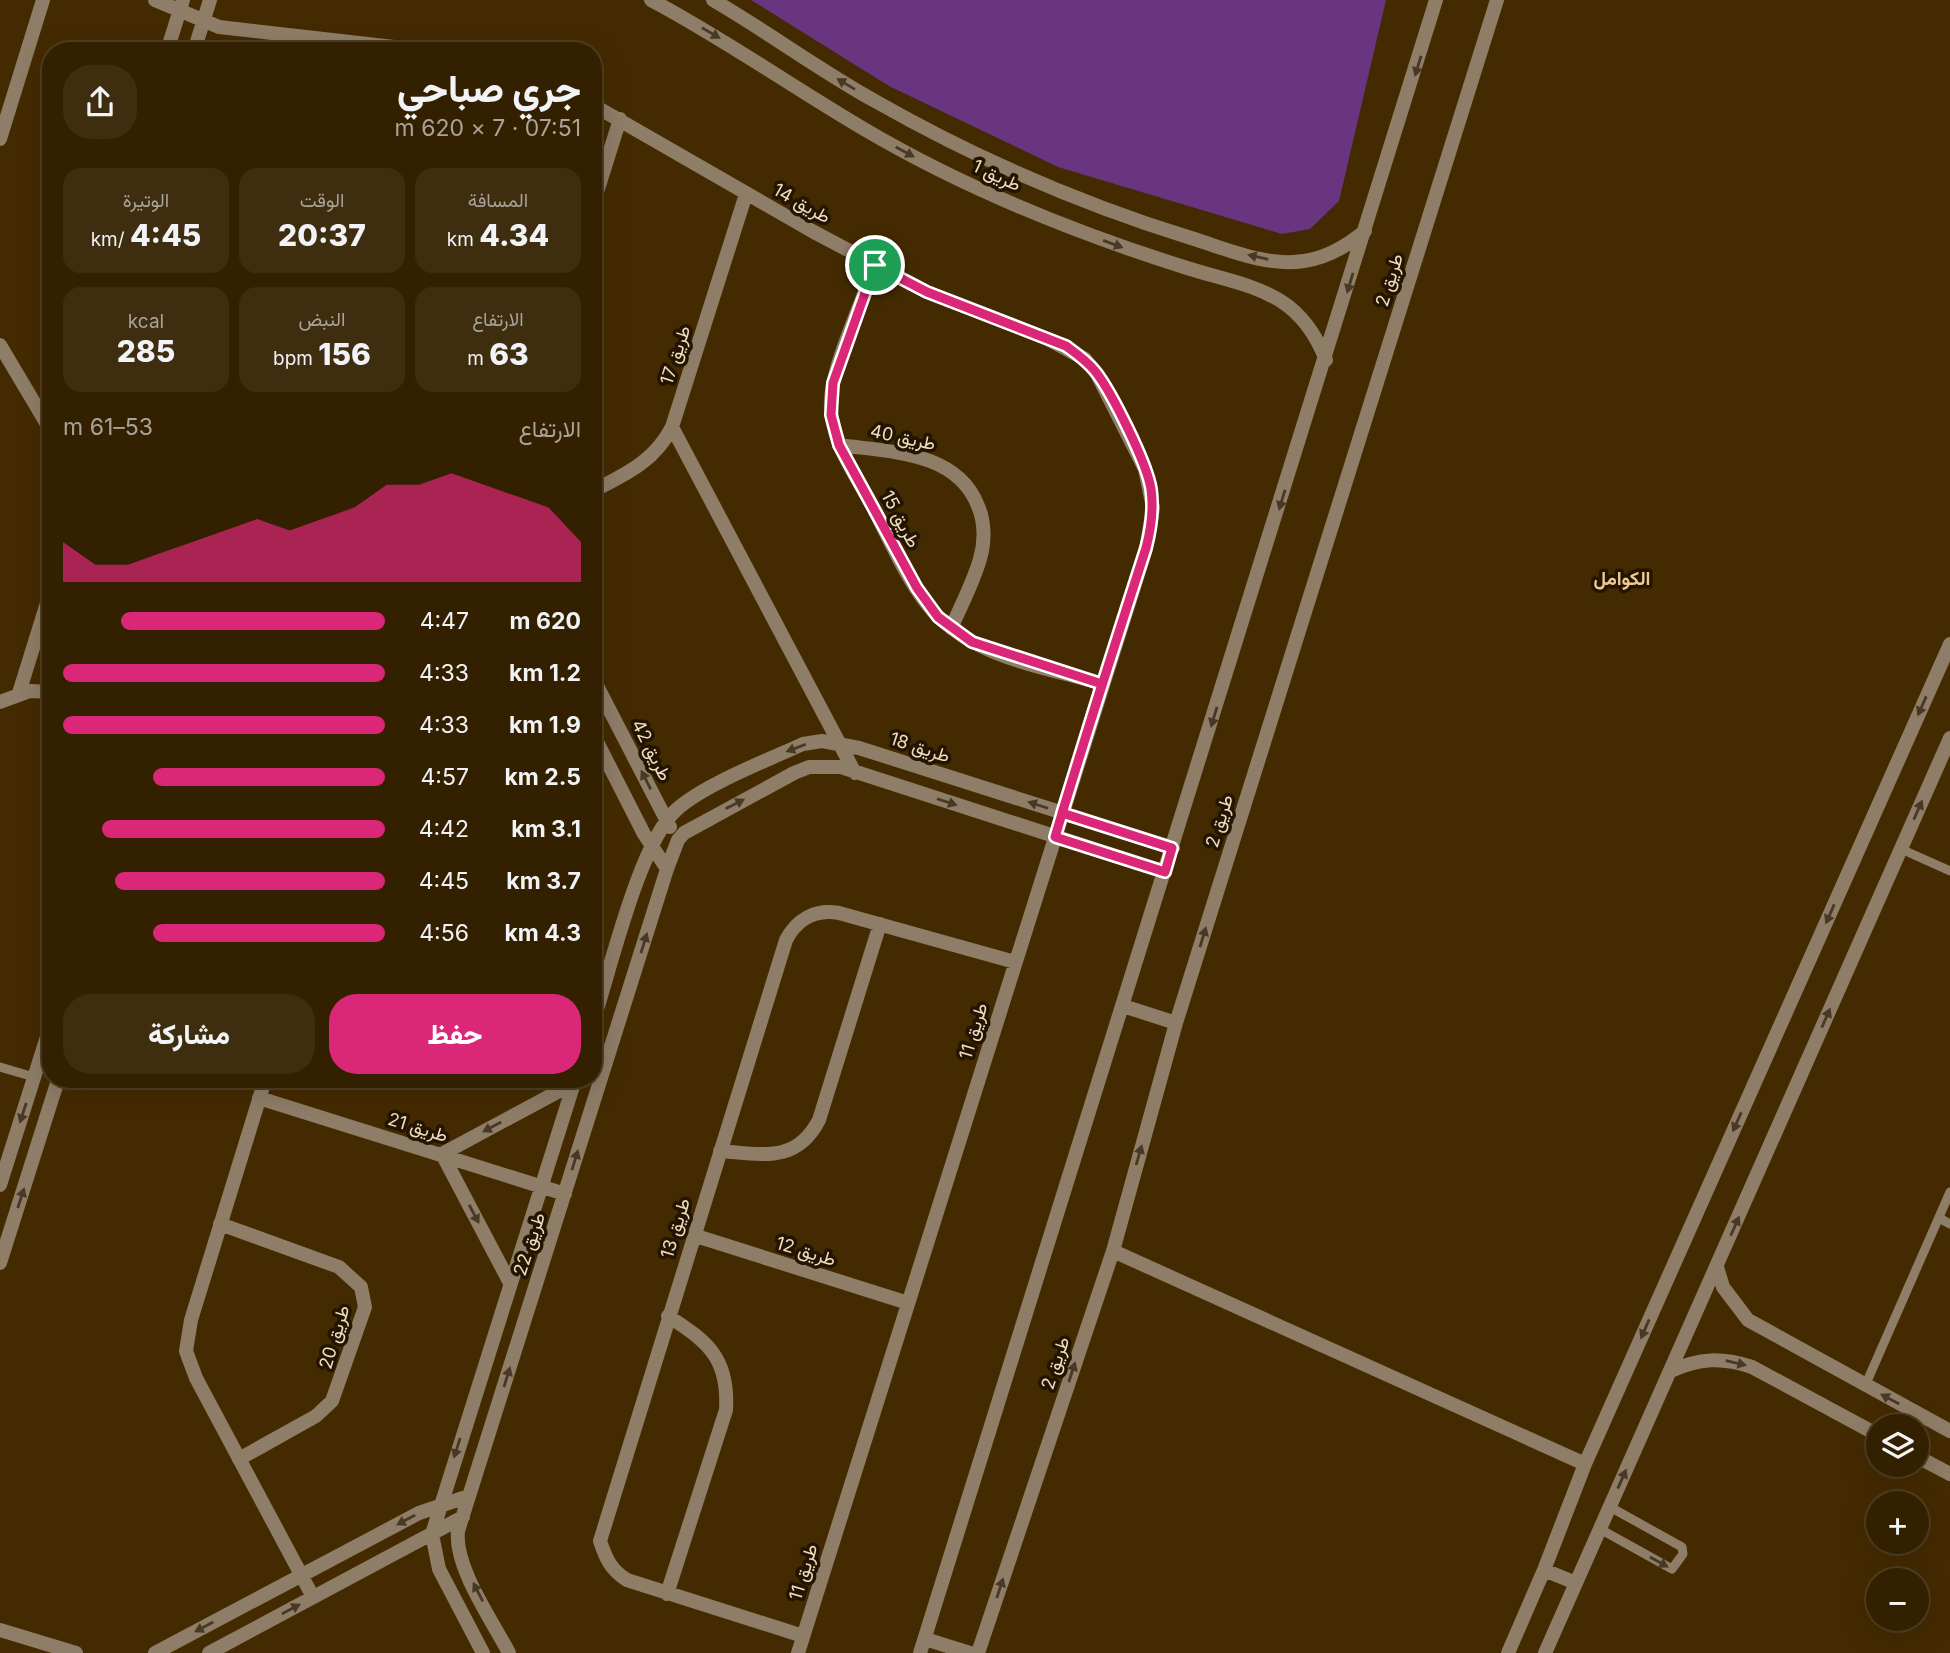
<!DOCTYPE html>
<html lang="ar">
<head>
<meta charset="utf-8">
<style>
  :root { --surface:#332000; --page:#3e2d0f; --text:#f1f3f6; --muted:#a9a399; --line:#4e3e22; --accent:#db2777 }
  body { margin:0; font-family:Inter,Vazirmatn,sans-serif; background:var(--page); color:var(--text); direction:rtl; height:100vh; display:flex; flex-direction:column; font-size:26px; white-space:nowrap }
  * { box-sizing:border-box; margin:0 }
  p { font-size:23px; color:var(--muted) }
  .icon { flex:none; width:38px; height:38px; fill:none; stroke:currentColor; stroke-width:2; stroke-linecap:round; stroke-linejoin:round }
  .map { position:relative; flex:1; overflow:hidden; direction:ltr }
  .side { position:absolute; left:42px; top:42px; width:560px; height:1046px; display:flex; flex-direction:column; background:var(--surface); border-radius:28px; box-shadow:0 7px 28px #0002,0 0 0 2px var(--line); direction:rtl }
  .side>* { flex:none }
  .controls { position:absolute; left:1866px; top:1414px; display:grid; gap:14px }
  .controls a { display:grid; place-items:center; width:63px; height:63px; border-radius:50%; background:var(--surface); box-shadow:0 7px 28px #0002,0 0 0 2px var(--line); font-size:35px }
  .pin { position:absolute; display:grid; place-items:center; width:60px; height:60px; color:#fff; margin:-30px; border:4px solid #fff; border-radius:50%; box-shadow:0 2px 7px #0007 }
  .round { display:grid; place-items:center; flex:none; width:74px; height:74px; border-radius:28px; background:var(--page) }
  .summary { display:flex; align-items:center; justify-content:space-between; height:119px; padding:0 21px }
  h1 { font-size:38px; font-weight:800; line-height:52px }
  .figures { display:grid; grid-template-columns:repeat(3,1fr); gap:10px; height:119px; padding:7px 21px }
  .figures div { display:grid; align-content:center; border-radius:18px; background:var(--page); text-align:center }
  .figures b { font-size:30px; font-weight:800 }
  .figures small { font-size:19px; font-weight:400 }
  .figures p { font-size:19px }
  .chart { height:196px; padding:14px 21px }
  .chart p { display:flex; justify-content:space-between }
  .chart svg { width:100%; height:126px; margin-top:7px; fill:var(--accent); opacity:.7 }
  .primary-button { display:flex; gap:14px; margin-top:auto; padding:14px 21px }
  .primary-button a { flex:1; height:80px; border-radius:28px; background:var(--accent); color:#fff; font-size:28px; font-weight:800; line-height:80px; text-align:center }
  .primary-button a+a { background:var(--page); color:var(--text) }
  ul { padding:0 21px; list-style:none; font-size:23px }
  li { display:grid; grid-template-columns:112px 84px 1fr; align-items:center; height:52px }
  li i { height:18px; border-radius:9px; background:var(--accent) }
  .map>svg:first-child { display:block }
  .green { fill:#693580 }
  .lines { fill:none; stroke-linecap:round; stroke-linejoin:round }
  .lane { stroke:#8e7d67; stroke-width:9 }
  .street { stroke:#8e7d67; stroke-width:14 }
  .oneway { fill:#483925 }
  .route-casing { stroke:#fff; stroke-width:14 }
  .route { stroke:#db2777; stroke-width:9 }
  .labels { text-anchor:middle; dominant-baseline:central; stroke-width:7; stroke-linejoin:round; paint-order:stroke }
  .street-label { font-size:18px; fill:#f1ddc2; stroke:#231501 }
  .neighbourhood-label { font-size:19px; font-weight:bold; fill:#f1c892; stroke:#231501 }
</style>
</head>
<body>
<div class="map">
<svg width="1950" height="1653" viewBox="0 0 1950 1653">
  <rect width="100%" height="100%" fill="#442a00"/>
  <!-- green -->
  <path class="green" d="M751,0H1386L1339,201L1310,229L1282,234L1058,167L889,86Z"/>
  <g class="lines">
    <!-- lane -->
    <path class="lane" d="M1901,849L1950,871
      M0,1067L34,1077
      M1939,1218L1950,1224
      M1865,1386L1950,1192
      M1600,1529L1672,1569L1683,1554L1682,1547L1610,1507"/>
    <!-- street -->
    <path class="street" d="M155,0L219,27L429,51
      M651,0C725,39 792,87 864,129C964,188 1073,232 1184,267C1249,288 1298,288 1326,360
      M713,0C768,32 819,70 875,101C975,158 1081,204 1191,238C1227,249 1266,267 1304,261C1327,258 1347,246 1365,231
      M167,51L183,0
      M194,51L210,0
      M593,105L812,231L927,292L1048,339L1085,359L1097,374L1145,469L1153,508L1146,549L798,1653
      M0,139L43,0
      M593,205L620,119
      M875,265C863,300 832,366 831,400C829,436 851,468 868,498C887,533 903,573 927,604C968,657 1042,666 1103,684
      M0,345L51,431
      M672,427L855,773
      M839,445C889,452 957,451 978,506C985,522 985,542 980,559C973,583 961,606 951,628
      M593,491C626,474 655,461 672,427L746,194
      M593,678L670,827
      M19,693L51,590
      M0,702L30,691L51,692
      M593,734L644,834L667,869
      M1123,1006L1176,1023
      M593,1022C610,971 639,844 676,810C703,785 768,760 803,744L822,741L859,748L1173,848
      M265,1080L191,1320L186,1351L196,1378L313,1597
      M259,1098L565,1194
      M720,1151C762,1154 796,1164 819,1120L880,924
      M0,1185L51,1024
      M220,1224L339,1267L361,1287L365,1307L332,1401L316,1416L239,1459
      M693,1235L908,1303
      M1113,1251L1585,1464
      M0,1263L58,1080
      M1717,1267L1723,1287L1748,1320L1950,1431
      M510,1283L442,1154L574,1083
      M1671,1371C1699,1358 1722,1357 1752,1367L1878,1435
      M1916,1456L1950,1474
      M1544,1570L1576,1583
      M667,1594L726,1410C729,1358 708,1342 668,1316
      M0,1630L76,1653
      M803,1636L627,1580C611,1570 606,1559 600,1541L786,940C797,919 815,909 839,913L1015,962
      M925,1639L970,1653
      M155,1653L419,1513L469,1496
      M209,1653L463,1517
      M483,1653L439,1569L432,1534L575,1080
      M509,1653C492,1620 454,1567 458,1531L667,869L678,840L684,833L794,773L809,767H841L1165,872
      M920,1653L1436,0
      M978,1653L1113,1251L1176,1023L1497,0
      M1508,1653L1544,1570L1585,1464L1950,644
      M1545,1653L1950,738"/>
  </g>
  <!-- one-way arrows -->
  <defs><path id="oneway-solid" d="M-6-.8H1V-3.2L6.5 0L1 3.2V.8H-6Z" transform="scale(1.75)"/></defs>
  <g class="oneway">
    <use href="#oneway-solid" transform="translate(711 33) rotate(30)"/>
    <use href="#oneway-solid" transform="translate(1418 66) rotate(107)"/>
    <use href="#oneway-solid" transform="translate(846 84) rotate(-149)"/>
    <use href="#oneway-solid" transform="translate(905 152) rotate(28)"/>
    <use href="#oneway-solid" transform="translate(1113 244) rotate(20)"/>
    <use href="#oneway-solid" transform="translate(1258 257) rotate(-167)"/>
    <use href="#oneway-solid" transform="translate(1350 283) rotate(107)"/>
    <use href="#oneway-solid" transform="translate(1282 500) rotate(107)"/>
    <use href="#oneway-solid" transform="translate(1922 706) rotate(114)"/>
    <use href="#oneway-solid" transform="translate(1214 717) rotate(107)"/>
    <use href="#oneway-solid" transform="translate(796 748) rotate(159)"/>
    <use href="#oneway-solid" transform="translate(646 780) rotate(-117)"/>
    <use href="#oneway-solid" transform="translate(947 802) rotate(18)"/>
    <use href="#oneway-solid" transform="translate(735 804) rotate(-27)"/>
    <use href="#oneway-solid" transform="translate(1038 805) rotate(-162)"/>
    <use href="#oneway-solid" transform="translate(1918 810) rotate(-66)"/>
    <use href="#oneway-solid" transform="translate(1830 914) rotate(114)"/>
    <use href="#oneway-solid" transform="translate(1203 937) rotate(-73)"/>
    <use href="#oneway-solid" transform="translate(644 943) rotate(-73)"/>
    <use href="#oneway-solid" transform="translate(1826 1018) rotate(-66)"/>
    <use href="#oneway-solid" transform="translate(23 1113) rotate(108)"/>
    <use href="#oneway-solid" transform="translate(1737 1122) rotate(114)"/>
    <use href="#oneway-solid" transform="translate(492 1127) rotate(152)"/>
    <use href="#oneway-solid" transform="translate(1139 1155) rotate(-74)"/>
    <use href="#oneway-solid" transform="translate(575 1160) rotate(-73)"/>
    <use href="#oneway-solid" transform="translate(21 1198) rotate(-72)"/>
    <use href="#oneway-solid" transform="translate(474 1214) rotate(62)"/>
    <use href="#oneway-solid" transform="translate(1735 1226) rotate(-66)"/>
    <use href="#oneway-solid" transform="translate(1645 1329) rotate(114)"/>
    <use href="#oneway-solid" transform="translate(1736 1363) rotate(13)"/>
    <use href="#oneway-solid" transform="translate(1072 1372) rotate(-72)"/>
    <use href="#oneway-solid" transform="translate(507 1377) rotate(-73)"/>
    <use href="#oneway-solid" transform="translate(1890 1399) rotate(-152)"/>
    <use href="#oneway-solid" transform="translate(457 1448) rotate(108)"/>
    <use href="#oneway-solid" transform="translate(1622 1479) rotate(-66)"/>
    <use href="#oneway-solid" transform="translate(406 1520) rotate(152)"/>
    <use href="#oneway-solid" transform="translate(1659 1562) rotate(29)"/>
    <use href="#oneway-solid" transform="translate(1000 1588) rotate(-72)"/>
    <use href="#oneway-solid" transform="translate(478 1592) rotate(-117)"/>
    <use href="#oneway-solid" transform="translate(291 1609) rotate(-28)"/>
    <use href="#oneway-solid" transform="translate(204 1627) rotate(152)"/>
  </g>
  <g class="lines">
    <!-- route casing -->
    <g class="route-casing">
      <path id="route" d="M875,265L833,383L831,415L839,445L917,588L938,617L972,642L1102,684L1062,813L1172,848L1165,872L1055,837C1084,740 1115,644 1146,548C1151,529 1154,510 1151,489C1147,463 1111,391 1095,371C1086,360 1077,354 1066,346L927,292L875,265"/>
    </g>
    <!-- route -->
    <use href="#route" class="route"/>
  </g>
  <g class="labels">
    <!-- street labels -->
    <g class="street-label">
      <text transform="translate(997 175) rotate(25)">طريق 1</text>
      <text transform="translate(802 203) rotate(29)">طريق 14</text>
      <text transform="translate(1389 280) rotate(-73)">طريق 2</text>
      <text transform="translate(675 355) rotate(-72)">طريق 17</text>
      <text transform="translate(903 437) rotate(12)">طريق 40</text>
      <text transform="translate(901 519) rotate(62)">طريق 15</text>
      <text transform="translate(920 747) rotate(18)">طريق 18</text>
      <text transform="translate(652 750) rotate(63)">طريق 42</text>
      <text transform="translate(1219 821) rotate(-73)">طريق 2</text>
      <text transform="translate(973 1031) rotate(-73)">طريق 11</text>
      <text transform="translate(418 1127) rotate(17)">طريق 21</text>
      <text transform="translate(675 1228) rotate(-73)">طريق 13</text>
      <text transform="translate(529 1244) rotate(-72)">طريق 22</text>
      <text transform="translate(806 1251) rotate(17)">طريق 12</text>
      <text transform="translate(334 1337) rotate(-73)">طريق 20</text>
      <text transform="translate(1055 1363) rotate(-72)">طريق 2</text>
      <text transform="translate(803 1572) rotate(-73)">طريق 11</text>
    </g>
    <!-- neighbourhood labels -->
    <g class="neighbourhood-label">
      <text x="1622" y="578">الكوامل</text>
    </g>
  </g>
</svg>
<div class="controls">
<a><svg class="icon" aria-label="layers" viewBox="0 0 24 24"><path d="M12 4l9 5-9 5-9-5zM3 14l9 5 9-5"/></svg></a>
<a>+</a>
<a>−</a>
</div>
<div class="pin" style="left:875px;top:265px;background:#1e9e55"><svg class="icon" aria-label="arrive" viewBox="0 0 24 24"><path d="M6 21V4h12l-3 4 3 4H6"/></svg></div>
<section class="side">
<div class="summary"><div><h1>جري صباحي</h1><p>07:51 · 7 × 620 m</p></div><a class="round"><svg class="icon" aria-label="share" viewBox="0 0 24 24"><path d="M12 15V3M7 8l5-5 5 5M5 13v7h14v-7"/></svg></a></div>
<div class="figures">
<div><p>المسافة</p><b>4.34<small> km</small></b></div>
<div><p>الوقت</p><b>20:37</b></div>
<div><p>الوتيرة</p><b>4:45<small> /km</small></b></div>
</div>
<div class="figures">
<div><p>الارتفاع</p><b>63<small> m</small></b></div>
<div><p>النبض</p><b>156<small> bpm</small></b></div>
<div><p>kcal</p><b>285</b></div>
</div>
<div class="chart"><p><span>الارتفاع</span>53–61 m</p>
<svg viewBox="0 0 160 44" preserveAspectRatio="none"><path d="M0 44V30L10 38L20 38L30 34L40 30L50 26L60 22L70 26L80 22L90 18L100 10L110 10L120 6L130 10L140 14L150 18L160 30V44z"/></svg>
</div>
<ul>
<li><b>620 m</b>4:47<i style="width:82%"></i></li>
<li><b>1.2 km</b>4:33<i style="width:100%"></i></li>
<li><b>1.9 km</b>4:33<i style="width:100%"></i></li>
<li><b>2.5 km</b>4:57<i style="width:72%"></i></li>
<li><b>3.1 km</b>4:42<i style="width:88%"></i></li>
<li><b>3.7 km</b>4:45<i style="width:84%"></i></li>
<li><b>4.3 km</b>4:56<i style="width:72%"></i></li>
</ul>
<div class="primary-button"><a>حفظ</a><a>مشاركة</a></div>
</section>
</div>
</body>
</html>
